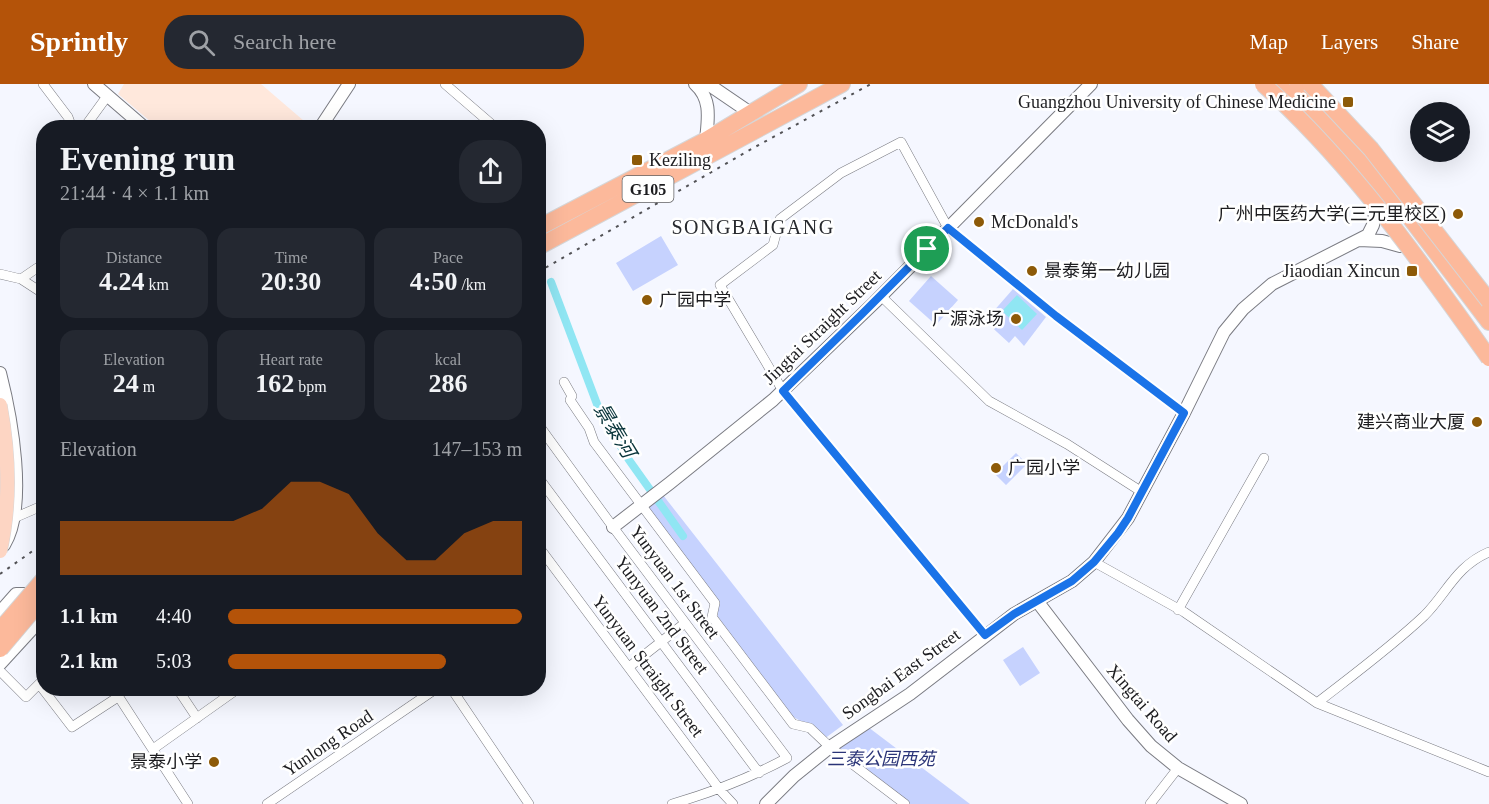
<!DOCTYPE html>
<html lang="en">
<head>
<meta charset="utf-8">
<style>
  :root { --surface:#171b24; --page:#242831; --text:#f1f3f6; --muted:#9ea1a6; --accent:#b45309 }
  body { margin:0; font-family:"Times New Roman","Noto Sans SC",serif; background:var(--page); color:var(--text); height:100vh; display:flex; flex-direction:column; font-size:22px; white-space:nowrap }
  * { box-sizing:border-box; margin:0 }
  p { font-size:20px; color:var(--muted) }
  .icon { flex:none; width:33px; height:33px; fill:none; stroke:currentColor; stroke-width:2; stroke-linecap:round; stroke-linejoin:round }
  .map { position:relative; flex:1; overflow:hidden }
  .drawer { position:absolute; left:36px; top:36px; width:510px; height:576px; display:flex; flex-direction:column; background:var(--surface); border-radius:24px; box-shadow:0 6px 24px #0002 }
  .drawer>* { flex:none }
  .controls { position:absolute; left:1410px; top:18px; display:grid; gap:12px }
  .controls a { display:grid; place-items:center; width:60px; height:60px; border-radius:50%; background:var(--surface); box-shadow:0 6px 24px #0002; font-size:30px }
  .pin { position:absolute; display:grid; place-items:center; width:51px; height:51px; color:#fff; margin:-26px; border:3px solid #fff; border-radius:50%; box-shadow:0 2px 6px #0007 }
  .round { display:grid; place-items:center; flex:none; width:63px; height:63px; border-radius:24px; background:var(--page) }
  .summary { display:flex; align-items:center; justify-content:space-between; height:102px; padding:0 24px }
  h1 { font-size:33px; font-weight:800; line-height:45px }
  .metrics { display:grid; grid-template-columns:repeat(3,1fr); gap:9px; height:102px; padding:6px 24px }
  .metrics div { display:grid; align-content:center; border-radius:15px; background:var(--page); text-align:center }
  .metrics b { font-size:26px; font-weight:800 }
  .metrics small { font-size:16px; font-weight:400 }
  .metrics p { font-size:16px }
  .chart { height:168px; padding:12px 24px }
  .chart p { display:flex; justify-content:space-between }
  .chart svg { width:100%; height:108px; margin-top:6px; fill:var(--accent); opacity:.7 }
  ul { padding:0 24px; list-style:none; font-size:20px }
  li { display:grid; grid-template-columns:96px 72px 1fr; align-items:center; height:45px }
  li i { height:15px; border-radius:8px; background:var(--accent) }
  header { display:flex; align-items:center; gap:36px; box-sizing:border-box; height:84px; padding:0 30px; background:var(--accent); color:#fff }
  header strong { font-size:28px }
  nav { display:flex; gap:33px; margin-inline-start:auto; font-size:21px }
  .search { width:420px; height:54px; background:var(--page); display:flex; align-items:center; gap:15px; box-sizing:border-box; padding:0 21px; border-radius:24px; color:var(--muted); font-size:22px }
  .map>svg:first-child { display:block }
  .medical { fill:#ffe8dc }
  .green { fill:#c6d2fe }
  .water { fill:#90e6f3 }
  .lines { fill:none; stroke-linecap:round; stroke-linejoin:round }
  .canal { stroke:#90e6f3; stroke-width:8 }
  .street-casing { stroke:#7a7b82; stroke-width:10 }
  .secondary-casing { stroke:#7a7b82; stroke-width:14 }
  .highway-casing { stroke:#d6d6d7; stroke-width:18 }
  .street { stroke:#fff; stroke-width:9 }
  .secondary { stroke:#fff; stroke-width:12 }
  .highway { stroke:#fcb99b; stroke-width:16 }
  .rail { stroke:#525256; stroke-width:2; stroke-dasharray:3 6; stroke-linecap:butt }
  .primary-bridge-casing { stroke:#d6d6d7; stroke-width:15; stroke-linecap:butt }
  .highway-bridge-casing { stroke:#d6d6d7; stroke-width:18; stroke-linecap:butt }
  .primary-bridge { stroke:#fdd5c3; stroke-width:14 }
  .highway-bridge { stroke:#fcb99b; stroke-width:16 }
  .route-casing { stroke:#fff; stroke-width:12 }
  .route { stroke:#1a73e8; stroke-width:8 }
  .poi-dot { fill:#8d5a08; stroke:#fff; stroke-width:2 }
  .labels { text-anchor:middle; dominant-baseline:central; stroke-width:5; stroke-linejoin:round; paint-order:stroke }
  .shield { fill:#fff; stroke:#616163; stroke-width:1.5 }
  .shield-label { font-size:16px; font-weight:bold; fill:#1d1d20 }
  .poi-label { font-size:18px; fill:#1d1d20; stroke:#fff; text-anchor:end }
  .street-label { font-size:18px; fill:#1d1d20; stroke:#fff }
  .park-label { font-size:18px; font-style:italic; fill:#2b3578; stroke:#fff }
  .neighbourhood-label { font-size:20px; letter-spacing:1.5px; fill:#27292e; stroke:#fff }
  .water-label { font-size:20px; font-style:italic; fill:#073339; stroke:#fff }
</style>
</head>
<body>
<header>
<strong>Sprintly</strong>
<div class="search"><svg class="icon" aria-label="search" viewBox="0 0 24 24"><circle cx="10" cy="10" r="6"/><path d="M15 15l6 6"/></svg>Search here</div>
<nav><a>Map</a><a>Layers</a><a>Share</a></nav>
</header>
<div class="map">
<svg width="1489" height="720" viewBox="0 0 1489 720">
  <rect width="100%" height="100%" fill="#f5f7ff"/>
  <!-- medical -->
  <path class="medical" d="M124,0H261L311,43H157L118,10Z"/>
  <!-- green -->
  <path class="green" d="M661,152L678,181L633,207L616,179Z
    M931,192L958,216L936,241L909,217Z
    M1013,205L1046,233L1024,262L1015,252L1009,259L985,237Z
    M1016,369L1027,380L1006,401L995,390Z
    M663,411L843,641L824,655L811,643L790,631L718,533L716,518L647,424Z
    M1023,563L1040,589L1020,602L1003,576Z
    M868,643L970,720H910L838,665Z"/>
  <!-- water -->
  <path class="water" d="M1017,211L1037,230L1022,246L1002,227Z"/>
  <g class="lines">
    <!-- canal -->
    <path class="canal" d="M551,198L600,328L629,376L683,452"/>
    <!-- street casing -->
    <g class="street-casing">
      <path id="street" d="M43,0L68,33L72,44
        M445,0L496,44
        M84,44L108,11
        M0,190L21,195L44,210
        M21,195L37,184L44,189
        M881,212L989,317L1067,360L1142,408
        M564,298L572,312L570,316L589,344L594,358L715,519L712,533L793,640L810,644L830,663L905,720
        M538,340L613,443L787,674C750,694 713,708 672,720
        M538,393L759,689
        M14,434L44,421
        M538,462L720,706L733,720
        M1094,478L1184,528L1317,619L1489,688
        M1178,526L1264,374
        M985,551L783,307L720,201L773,161L780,135L841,89L901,58L948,144L1056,232L1184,329
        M629,583L685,539
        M0,587L26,613L42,597
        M39,600L72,643L118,613
        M113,604L188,720
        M177,604L197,634
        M451,604L529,720
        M1317,619C1353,591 1391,563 1424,532C1447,509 1456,482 1489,468
        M153,665L239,604
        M267,720L437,604
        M1150,720L1178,684"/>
    </g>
    <!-- secondary casing -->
    <g class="secondary-casing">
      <path id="secondary" d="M94,0L145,44
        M695,0C712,15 708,35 706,56
        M708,0L752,30
        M320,44L349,0
        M1359,156L1382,157L1400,162
        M0,289C11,332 28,422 4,461
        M613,443L670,399L773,316L875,218L1091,0
        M1037,517L1128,636L1151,662L1178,684L1241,720
        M0,528L16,510H26L35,516
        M0,580L44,532
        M766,720L794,692L830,663L910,610L1014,530L1072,497L1094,478L1128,434L1184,329L1224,248L1243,225L1272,200L1368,151L1373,141L1375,130"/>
    </g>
    <!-- highway casing -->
    <g class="highway-casing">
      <path id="highway" d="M1277,0C1317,35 1351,75 1383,118
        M1298,0L1332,34L1361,69L1489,238
        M538,144L706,56L799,0
        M538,163L842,0"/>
    </g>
    <!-- street -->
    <use href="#street" class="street"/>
    <!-- secondary -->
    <use href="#secondary" class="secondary"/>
    <!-- highway -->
    <use href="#highway" class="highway"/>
    <!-- rail -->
    <path class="rail" d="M538,188L755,63L871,0
      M0,490L44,459"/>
    <!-- primary-bridge casing -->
    <g class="primary-bridge-casing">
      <path id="primary-bridge" d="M0,321C9,370 11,418 0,467"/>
    </g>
    <!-- highway-bridge casing -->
    <g class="highway-bridge-casing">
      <path id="highway-bridge" d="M1263,0C1351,79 1421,178 1489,274
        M1310,0L1371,65L1489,217
        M0,546L44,495
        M0,565L44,513"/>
    </g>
    <!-- primary-bridge -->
    <use href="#primary-bridge" class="primary-bridge"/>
    <!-- highway-bridge -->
    <use href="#highway-bridge" class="highway-bridge"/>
  </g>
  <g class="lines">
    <!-- route casing -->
    <g class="route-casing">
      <path id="route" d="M948,144L1056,232L1184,329L1128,434L1118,449L1094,478L1072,497L1014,530L985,551L783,307L862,230Z"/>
    </g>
    <!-- route -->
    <use href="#route" class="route"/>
  </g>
  <!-- markers -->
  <g class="poi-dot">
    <rect x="1342" y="12" width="12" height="12" rx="3"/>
    <rect x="631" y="70" width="12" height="12" rx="3"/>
    <circle cx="1458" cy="130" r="6"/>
    <circle cx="979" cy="138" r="6"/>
    <circle cx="1032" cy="187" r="6"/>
    <rect x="1406" y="181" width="12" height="12" rx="3"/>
    <circle cx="647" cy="216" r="6"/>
    <circle cx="1016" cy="235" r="6"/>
    <circle cx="1477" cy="338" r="6"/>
    <circle cx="996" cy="384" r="6"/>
    <circle cx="214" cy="678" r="6"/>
  </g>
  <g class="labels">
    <!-- shield labels -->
    <rect class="shield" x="622.5" y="92" width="51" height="26" rx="4.5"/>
    <g class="shield-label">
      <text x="648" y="105">G105</text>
    </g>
    <!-- poi labels -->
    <g class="poi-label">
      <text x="1336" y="18">Guangzhou University of Chinese Medicine</text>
      <text x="649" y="76" text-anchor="start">Keziling</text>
      <text x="1446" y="130">广州中医药大学(三元里校区)</text>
      <text x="991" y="138" text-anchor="start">McDonald's</text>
      <text x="1044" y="187" text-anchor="start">景泰第一幼儿园</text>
      <text x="1400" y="187">Jiaodian Xincun</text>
      <text x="659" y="216" text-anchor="start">广园中学</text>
      <text x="1004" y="235">广源泳场</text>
      <text x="1465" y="338">建兴商业大厦</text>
      <text x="1008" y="384" text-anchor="start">广园小学</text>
      <text x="202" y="678">景泰小学</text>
    </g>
    <!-- street labels -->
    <g class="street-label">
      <text transform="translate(822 243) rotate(-44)">Jingtai Straight Street</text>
      <text transform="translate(675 498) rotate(53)">Yunyuan 1st Street</text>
      <text transform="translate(662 531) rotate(53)">Yunyuan 2nd Street</text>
      <text transform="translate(648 582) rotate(53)">Yunyuan Straight Street</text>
      <text transform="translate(901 590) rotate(-36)">Songbai East Street</text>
      <text transform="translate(1142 619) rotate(49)">Xingtai Road</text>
      <text transform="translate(328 659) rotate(-34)">Yunlong Road</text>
    </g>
    <!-- park labels -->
    <g class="park-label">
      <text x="881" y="675">三泰公园西苑</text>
    </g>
    <!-- neighbourhood labels -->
    <g class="neighbourhood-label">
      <text x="753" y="143">SONGBAIGANG</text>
    </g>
    <!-- water labels -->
    <g class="water-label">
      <text transform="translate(615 346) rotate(59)">景泰河</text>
    </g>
  </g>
</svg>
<div class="controls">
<a><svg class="icon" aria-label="layers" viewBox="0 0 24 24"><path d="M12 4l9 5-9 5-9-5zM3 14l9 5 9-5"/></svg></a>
</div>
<div class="pin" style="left:927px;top:165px;background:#1e9e55"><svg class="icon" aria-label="arrive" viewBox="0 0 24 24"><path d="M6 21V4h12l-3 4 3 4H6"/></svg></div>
<section class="drawer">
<div class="summary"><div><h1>Evening run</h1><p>21:44 · 4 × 1.1 km</p></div><a class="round"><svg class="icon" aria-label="share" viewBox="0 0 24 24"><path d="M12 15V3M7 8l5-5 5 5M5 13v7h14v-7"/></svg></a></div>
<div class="metrics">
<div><p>Distance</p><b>4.24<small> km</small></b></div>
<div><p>Time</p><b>20:30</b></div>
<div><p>Pace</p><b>4:50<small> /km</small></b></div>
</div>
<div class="metrics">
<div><p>Elevation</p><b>24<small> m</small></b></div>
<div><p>Heart rate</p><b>162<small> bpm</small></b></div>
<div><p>kcal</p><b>286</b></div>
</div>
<div class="chart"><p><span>Elevation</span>147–153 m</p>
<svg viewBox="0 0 160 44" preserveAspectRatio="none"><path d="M0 44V22L10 22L20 22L30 22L40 22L50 22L60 22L70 17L80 6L90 6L100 11L110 27L120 38L130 38L140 27L150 22L160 22V44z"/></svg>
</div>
<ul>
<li><b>1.1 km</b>4:40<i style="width:100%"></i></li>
<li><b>2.1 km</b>5:03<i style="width:74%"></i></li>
</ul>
</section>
</div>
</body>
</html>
